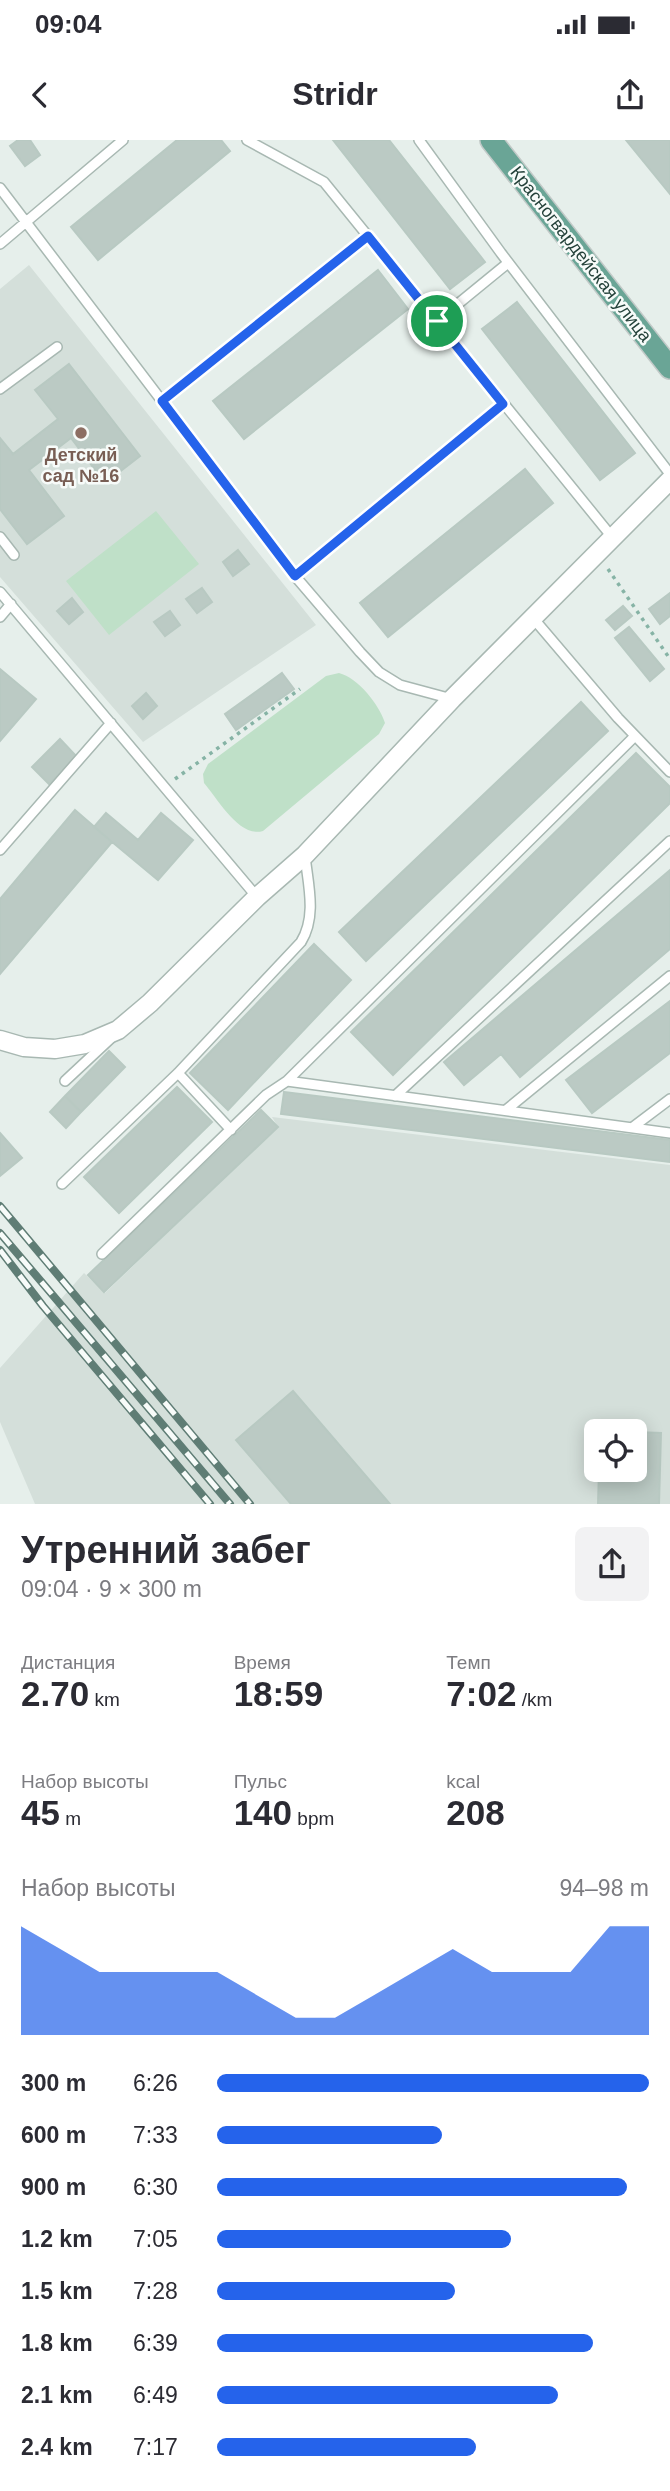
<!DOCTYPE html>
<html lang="ru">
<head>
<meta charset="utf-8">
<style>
  :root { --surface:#fff; --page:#f2f2f3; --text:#2b2b33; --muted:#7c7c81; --accent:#2563eb }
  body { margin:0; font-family:Arial,sans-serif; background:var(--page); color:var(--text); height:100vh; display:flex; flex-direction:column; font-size:26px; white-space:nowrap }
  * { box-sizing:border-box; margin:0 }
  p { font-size:23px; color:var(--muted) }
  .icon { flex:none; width:38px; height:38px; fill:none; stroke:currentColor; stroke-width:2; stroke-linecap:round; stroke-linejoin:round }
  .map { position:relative; height:1364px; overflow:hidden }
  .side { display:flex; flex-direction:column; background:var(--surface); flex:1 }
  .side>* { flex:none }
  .tools { position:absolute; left:584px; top:1279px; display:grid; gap:14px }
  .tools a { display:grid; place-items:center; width:63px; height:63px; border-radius:10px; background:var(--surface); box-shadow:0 4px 18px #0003; font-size:35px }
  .pin { position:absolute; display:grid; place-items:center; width:60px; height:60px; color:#fff; margin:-30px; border:4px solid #fff; border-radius:50%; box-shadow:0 2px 7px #0007 }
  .round { display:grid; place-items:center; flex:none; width:74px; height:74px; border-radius:10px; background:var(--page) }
  .overview { display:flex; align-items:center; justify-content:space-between; height:119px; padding:0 21px }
  h1 { font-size:38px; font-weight:600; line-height:52px }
  .metrics { display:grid; grid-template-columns:repeat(3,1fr); gap:10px; height:119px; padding:7px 21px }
  .metrics div { display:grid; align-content:center }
  .metrics b { font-size:35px; font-weight:600 }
  .metrics small { font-size:19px; font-weight:400 }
  .metrics p { font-size:19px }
  .chart { height:196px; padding:14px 21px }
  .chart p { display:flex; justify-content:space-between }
  .chart svg { width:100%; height:126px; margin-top:7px; fill:var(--accent); opacity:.7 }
  ul { padding:0 21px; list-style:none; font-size:23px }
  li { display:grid; grid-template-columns:112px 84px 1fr; align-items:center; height:52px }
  li i { height:18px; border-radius:9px; background:var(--accent) }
  .status { display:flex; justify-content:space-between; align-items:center; height:49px; padding:0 35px; background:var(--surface); direction:ltr }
  .status svg { height:19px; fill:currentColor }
  header { display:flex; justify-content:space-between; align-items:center; height:91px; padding:0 21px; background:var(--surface); font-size:32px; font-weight:600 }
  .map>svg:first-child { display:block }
  .built { fill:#d4dfda; fill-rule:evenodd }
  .green { fill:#bfe0c8 }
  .building { fill:#bbcac4; stroke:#b8c9c2; stroke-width:2 }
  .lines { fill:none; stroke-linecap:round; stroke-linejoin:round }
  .service-casing { stroke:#a8b8b2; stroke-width:12 }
  .minor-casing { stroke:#a8b8b2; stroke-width:21 }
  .primary-casing { stroke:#c2cac8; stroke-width:24 }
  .path { stroke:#86b3a5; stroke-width:3.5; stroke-dasharray:3.5 5; stroke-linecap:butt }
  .service { stroke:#fff; stroke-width:9 }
  .minor { stroke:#fff; stroke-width:18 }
  .primary { stroke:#6aa596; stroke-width:21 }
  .rail-casing { stroke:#5f7d75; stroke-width:8 }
  .rail { stroke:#f7fbf9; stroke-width:5; stroke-dasharray:16; stroke-linecap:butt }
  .route-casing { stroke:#fff; stroke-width:14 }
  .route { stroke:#2563eb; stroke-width:9 }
  .education-dot { fill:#8d6e63; stroke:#f7fbf9; stroke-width:2.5 }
  .labels { text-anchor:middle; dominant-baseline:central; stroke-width:5; stroke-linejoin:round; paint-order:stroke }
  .street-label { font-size:18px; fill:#24423a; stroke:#f7fbf9 }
  .education-label { font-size:18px; font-weight:bold; fill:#785e54; stroke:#f7fbf9 }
</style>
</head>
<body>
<div class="status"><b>09:04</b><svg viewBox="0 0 49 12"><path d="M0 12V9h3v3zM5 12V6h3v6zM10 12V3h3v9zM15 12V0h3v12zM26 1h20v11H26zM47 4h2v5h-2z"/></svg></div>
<header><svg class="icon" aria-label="back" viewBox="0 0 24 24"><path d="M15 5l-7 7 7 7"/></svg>Stridr<svg class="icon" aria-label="share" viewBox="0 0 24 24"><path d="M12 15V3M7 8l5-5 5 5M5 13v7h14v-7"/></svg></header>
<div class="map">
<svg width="670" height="1364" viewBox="0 0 670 1364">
  <rect width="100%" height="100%" fill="#e6efeb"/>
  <!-- built -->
  <path class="built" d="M29,125L316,485L143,602L0,437V149Z
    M272,977L670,1025V1364H35L0,1282V1228L84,1133L105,1153L278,987ZM597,1292H635V1330H597Z"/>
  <!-- green -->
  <path class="green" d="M156,371L199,424L109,495L66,441Z
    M339,533C358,538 379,564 385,583L379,594L263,691C239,698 218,659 204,643L203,634L208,624L326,536Z"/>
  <!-- building -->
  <path class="building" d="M18,0H30L40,15L25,26L10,6Z
    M177,0H221L230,11L98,120L71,87Z
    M333,0H389L485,122L450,149Z
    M626,0H670V54Z
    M378,130L408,169L244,299L213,261Z
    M517,162L635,313L600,340L482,189Z
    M69,224L140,316L105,343L71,298L29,330L64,376L27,404L0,369V298L13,314L58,279L35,250Z
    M525,329L553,363L388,497L360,463Z
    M238,410L249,424L233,436L223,422Z
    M202,448L212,462L197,473L186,459Z
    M670,453V476L660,484L649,469Z
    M72,458L83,472L69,484L57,471Z
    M623,466L632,476L615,490L606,480Z
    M170,471L180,485L165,496L154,482Z
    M629,487L664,529L650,541L615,498Z
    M0,529L36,559L0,601Z
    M282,533L294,549L236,590L225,574Z
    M146,553L157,566L143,579L132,566Z
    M581,562L608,591L366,821L339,792Z
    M60,599L77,617L49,644L32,627Z
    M636,613L670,647V663L393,935L351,892Z
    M75,670L112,702L0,834V759Z
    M106,673L138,700L161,673L193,700L158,740L94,687Z
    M670,730V809L520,937L501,914L464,945L444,922Z
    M314,804L351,840L228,970L190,933Z
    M670,861V913L592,973L566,940Z
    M109,911L125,927L81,972L65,956Z
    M177,947L212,982L119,1073L84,1037Z
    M284,952L670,1000V1022L281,974Z
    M65,956L81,972L66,988L50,972Z
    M261,970L278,987L104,1152L88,1135Z
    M0,993L22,1018L0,1036Z
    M293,1251L390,1364H291L236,1300Z
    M635,1292L661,1293L659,1364H598L599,1330H635Z"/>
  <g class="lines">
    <!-- service casing -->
    <g class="service-casing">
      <path id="service" d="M247,0L324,42L612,397
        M419,0L501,113L670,334
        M0,48L295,436L360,512L379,532L400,545L452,559
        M0,104L123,0
        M437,181L508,123
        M0,249L57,207
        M162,262L367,96
        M0,397L14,415
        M295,436L503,264
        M0,452L257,757
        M0,477L11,464
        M533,478L618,578L670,632
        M0,710L111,583
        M178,933L231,990
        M65,941L110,899
        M287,941L635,596
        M395,956L670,701
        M506,970L670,836
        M633,987L670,959
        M62,1044L178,933L301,802C317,776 308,744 305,716
        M102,1114L266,955L287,941L670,993"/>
    </g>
    <!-- minor casing -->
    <g class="minor-casing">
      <path id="minor" d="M0,900L24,907L55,909L85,904L118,890L150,863L257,757L305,715L452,559L670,340"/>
    </g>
    <!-- primary casing -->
    <g class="primary-casing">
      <path id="primary" d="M491,0L670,228"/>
    </g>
    <!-- path -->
    <path class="path" d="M608,429L670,519
      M175,639L300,549"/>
    <!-- service -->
    <use href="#service" class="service"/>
    <!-- minor -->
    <use href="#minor" class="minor"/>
    <!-- primary -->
    <use href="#primary" class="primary"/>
    <!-- rail casing -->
    <g class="rail-casing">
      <path id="rail" d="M0,1066L250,1364
        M0,1093L230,1364
        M0,1110L43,1166L210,1364"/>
    </g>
    <!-- rail -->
    <use href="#rail" class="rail"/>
  </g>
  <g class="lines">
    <!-- route casing -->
    <g class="route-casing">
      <path id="route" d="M368,96L503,264L295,436L162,261Z"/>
    </g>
    <!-- route -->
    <use href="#route" class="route"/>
  </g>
  <!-- markers -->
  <circle class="education-dot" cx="81" cy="293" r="7"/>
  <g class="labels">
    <!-- street labels -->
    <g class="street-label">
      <text transform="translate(581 114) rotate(52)">Красногвардейская улица</text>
    </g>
    <!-- education labels -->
    <g class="education-label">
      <text x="81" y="315">Детский<tspan x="81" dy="21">сад №16</tspan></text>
    </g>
  </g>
</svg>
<div class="tools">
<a><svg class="icon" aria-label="locate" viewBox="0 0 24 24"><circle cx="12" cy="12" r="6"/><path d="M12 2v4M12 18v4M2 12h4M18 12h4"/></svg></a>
</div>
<div class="pin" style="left:437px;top:181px;background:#1e9e55"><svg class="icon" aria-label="arrive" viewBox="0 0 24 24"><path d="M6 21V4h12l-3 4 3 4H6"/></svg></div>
</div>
<section class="side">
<div class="overview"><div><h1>Утренний забег</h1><p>09:04 · 9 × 300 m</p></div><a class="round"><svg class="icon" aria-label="share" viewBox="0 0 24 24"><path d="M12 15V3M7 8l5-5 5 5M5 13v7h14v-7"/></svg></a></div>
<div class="metrics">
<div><p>Дистанция</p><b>2.70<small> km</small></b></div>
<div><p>Время</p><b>18:59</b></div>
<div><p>Темп</p><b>7:02<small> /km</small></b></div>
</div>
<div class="metrics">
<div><p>Набор высоты</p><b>45<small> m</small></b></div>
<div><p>Пульс</p><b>140<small> bpm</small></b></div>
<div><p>kcal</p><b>208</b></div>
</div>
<div class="chart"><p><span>Набор высоты</span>94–98 m</p>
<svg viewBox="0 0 160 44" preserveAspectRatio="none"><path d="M0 44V6L10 14L20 22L30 22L40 22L50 22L60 30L70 38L80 38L90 30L100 22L110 14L120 22L130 22L140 22L150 6L160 6V44z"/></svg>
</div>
<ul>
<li><b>300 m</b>6:26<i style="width:100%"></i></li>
<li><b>600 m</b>7:33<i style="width:52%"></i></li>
<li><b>900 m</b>6:30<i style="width:95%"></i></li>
<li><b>1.2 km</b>7:05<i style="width:68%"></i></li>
<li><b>1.5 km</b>7:28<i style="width:55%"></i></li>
<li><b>1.8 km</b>6:39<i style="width:87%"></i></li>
<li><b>2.1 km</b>6:49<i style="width:79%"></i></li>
<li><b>2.4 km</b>7:17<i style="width:60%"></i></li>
</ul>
</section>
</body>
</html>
